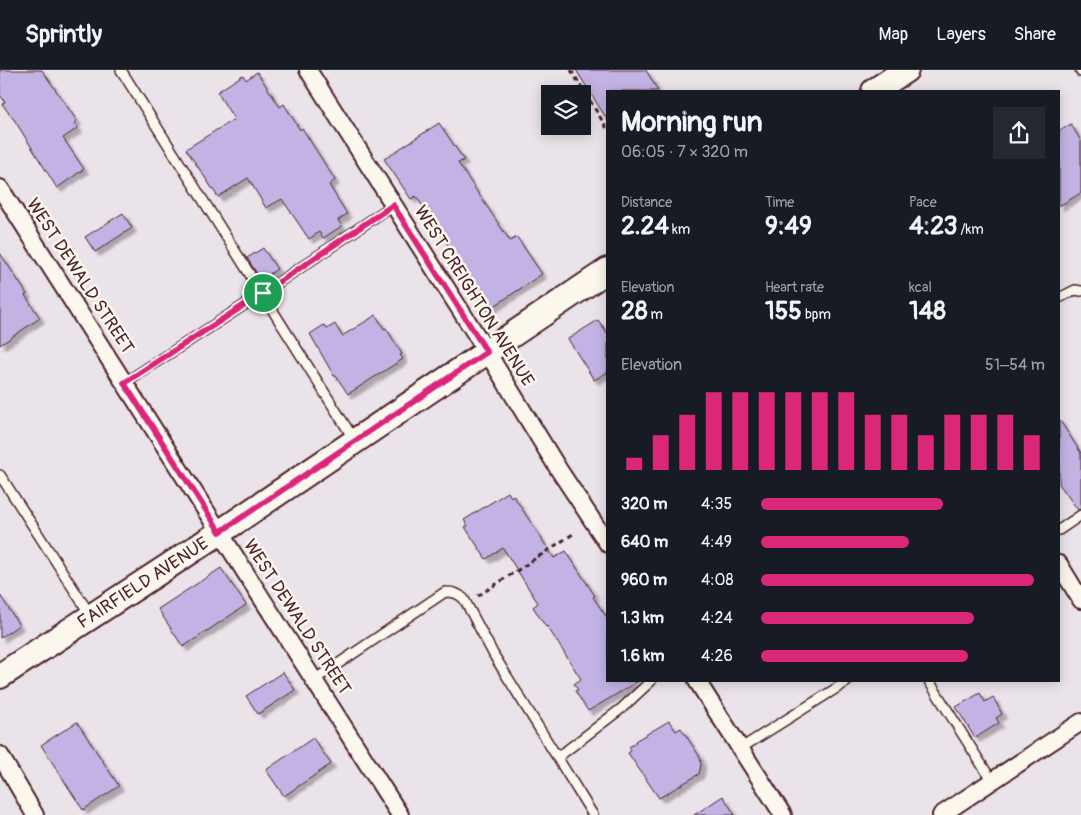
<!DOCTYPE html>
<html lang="en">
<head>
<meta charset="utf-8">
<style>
  :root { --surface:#171b24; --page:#242831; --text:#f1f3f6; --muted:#9ea1a6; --line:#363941; --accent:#db2777 }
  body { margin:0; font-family:Pangolin,sans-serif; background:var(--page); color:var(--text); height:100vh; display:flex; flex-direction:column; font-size:19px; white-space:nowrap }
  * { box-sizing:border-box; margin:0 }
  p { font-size:16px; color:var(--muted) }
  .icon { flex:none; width:28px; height:28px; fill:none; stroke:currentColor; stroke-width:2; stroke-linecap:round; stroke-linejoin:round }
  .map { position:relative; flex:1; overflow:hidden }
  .details { position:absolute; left:606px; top:20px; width:454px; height:592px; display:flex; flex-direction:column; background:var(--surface); border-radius:0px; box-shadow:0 2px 12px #0003 }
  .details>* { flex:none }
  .buttons { position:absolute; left:541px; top:15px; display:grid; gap:10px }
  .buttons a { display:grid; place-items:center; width:50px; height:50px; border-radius:0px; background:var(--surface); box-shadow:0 2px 12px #0003; font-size:25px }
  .pin { position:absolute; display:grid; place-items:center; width:42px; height:42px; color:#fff; margin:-21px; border:2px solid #fff; border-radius:50%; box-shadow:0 1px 5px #0007 }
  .round { display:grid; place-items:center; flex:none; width:52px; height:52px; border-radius:0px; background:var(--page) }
  .head { display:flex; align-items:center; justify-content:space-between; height:85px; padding:0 15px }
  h1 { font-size:28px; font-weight:700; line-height:38px }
  .figures { display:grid; grid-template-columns:repeat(3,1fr); gap:8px; height:85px; padding:5px 15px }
  .figures div { display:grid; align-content:center }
  .figures b { font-size:25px; font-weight:700 }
  .figures small { font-size:14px; font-weight:400 }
  .figures p { font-size:14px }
  .chart { height:140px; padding:10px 15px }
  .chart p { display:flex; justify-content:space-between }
  .chart svg { width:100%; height:90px; margin-top:5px; stroke:var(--accent); stroke-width:6 }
  ul { padding:0 15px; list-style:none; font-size:16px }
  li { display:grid; grid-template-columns:80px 60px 1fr; align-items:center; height:38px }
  li i { height:12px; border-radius:6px; background:var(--accent) }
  header { display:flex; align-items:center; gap:30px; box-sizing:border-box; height:70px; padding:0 25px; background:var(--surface); border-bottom:1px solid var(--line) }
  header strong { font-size:24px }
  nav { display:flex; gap:28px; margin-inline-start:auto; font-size:18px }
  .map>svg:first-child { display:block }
  .building { fill:#c2b3e4; stroke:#4a1f2b; filter:url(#shadow) }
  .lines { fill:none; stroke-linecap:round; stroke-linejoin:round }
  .service-casing { stroke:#4a1f2b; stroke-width:12 }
  .minor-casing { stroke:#4a1f2b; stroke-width:20 }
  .secondary-casing { stroke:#4a1f2b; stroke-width:28 }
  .path { stroke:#4a1f2b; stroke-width:3; stroke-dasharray:5 4; stroke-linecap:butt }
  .service { stroke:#fbf7ec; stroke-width:9 }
  .minor { stroke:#fbf7ec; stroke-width:16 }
  .secondary { stroke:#fbf7ec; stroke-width:24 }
  .route-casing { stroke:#fff; stroke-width:10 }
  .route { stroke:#db2777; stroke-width:6 }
  .labels { text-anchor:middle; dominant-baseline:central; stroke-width:5; stroke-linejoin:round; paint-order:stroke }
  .street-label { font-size:18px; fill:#4a1f2b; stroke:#fbf7ec }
</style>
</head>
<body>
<header>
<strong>Sprintly</strong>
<nav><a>Map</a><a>Layers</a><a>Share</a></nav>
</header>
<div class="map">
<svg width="1081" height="745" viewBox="0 0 1081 745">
  <defs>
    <filter id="shadow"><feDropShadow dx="4.5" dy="4.5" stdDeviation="1" flood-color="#0004"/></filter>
  </defs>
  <rect width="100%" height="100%" fill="#eae3ea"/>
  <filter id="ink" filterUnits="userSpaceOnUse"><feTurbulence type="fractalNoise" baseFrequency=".02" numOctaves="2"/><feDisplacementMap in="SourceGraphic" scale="10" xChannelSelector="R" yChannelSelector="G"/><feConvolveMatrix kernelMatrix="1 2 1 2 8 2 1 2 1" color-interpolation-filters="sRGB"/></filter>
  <g filter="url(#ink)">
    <!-- building -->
    <path class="building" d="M0,0H42L77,51L74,53L78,58L63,68L84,99L57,118L15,51L2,34L5,32L0,25Z
      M576,0H646L658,21H608V51Z
      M257,2L280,37L284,34L300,60L302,58L335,110L329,115L347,144L338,150L342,156L323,168L319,162L309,169L282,129L266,138L248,108L218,127L186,79L234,49L217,22L243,5L246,10Z
      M439,53L464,90L458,93L510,171L517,167L542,204L487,241L460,200L463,198L416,126L411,129L384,89Z
      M1071,54L1081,71V123L1059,136V61Z
      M123,143L132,158L95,182L85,167Z
      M263,178L277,199L261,210L247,188Z
      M0,183L27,224L25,225L40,248L0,275Z
      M376,245L384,259L386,258L402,284L400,285L403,289L348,324L336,306H334L310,264L324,255L327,259L335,254L342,266Z
      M598,250L608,264V302L594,310L568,269Z
      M1059,349L1081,383V439L1078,440L1059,414Z
      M508,422L511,427L513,425L554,488L566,481L595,526L593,527L608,549V611H639L588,641L575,621L578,620L574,614L581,609L547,556L546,557L533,537L538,533L503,478L486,489L465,457L468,456L464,450Z
      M221,498L246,535L183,577L158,539Z
      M0,525L19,555L0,568Z
      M283,602L295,620L258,644L246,626Z
      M980,623L985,632L993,627L1002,644L996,648L999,653L975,668L956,637Z
      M669,651L676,661L681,658L700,687L701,695L699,704L659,728L628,683L631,681L629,677L636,673L635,671Z
      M77,652L119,716L83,740L41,675Z
      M313,668L331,694L284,726L266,700Z
      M723,726L735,745H694Z"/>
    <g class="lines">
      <!-- service casing -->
      <g class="service-casing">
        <path id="service" d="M121,0L355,371
          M1080,0L1081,2
          M1059,228L1075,220L1081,221
          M124,313L263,223L393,135
          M0,405L91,546
          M1059,460L1081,445
          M314,610L445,522C453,522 458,523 464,529L495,587L593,745
          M929,611L992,711
          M741,678L848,611
          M558,687L622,638L651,611"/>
      </g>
      <!-- minor casing -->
      <g class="minor-casing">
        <path id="minor" d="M308,0L487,282L559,400L608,474
          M0,118L400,745
          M1059,494L1081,530
          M697,611L783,745
          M0,685L35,745
          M941,745L1081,652"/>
      </g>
      <!-- secondary casing -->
      <g class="secondary-casing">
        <path id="secondary" d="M874,21L906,0
          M0,606L219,463L608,200"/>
      </g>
      <!-- path -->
      <path class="path" d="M571,0L608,60
        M478,526L576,462"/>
      <!-- service -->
      <use href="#service" class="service"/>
      <!-- minor -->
      <use href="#minor" class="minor"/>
      <!-- secondary -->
      <use href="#secondary" class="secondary"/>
    </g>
  </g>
  <g class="lines" filter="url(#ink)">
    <!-- route casing -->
    <g class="route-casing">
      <path id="route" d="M393,135L487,282L220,462L124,313L263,223Z"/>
    </g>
    <!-- route -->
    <use href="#route" class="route"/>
  </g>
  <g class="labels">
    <!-- street labels -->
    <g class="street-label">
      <text transform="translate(80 206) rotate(57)">WEST DEWALD STREET</text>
      <text transform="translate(474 226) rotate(58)">WEST CREIGHTON AVENUE</text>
      <text transform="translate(143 513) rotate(-33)">FAIRFIELD AVENUE</text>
      <text transform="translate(297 547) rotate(57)">WEST DEWALD STREET</text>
    </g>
  </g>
</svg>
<div class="buttons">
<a><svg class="icon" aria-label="layers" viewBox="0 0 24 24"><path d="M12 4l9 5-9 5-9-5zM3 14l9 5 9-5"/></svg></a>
</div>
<div class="pin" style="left:263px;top:223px;background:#1e9e55"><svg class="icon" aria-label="arrive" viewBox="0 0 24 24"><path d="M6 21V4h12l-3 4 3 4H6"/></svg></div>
<section class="details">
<div class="head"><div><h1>Morning run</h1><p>06:05 · 7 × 320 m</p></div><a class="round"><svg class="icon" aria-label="share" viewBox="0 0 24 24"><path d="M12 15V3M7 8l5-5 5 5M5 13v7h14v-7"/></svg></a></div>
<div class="figures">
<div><p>Distance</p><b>2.24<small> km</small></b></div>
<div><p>Time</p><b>9:49</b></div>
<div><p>Pace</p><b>4:23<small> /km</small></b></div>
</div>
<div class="figures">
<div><p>Elevation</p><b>28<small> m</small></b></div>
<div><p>Heart rate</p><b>155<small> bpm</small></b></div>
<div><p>kcal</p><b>148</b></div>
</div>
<div class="chart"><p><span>Elevation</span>51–54 m</p>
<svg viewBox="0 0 160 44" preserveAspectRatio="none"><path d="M5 44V38M15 44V27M25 44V17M35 44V6M45 44V6M55 44V6M65 44V6M75 44V6M85 44V6M95 44V17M105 44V17M115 44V27M125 44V17M135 44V17M145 44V17M155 44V27"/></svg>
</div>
<ul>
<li><b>320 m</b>4:35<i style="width:64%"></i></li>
<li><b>640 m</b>4:49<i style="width:52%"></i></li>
<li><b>960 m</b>4:08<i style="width:96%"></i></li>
<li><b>1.3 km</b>4:24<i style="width:75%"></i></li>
<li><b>1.6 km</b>4:26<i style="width:73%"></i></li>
</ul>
</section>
</div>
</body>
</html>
